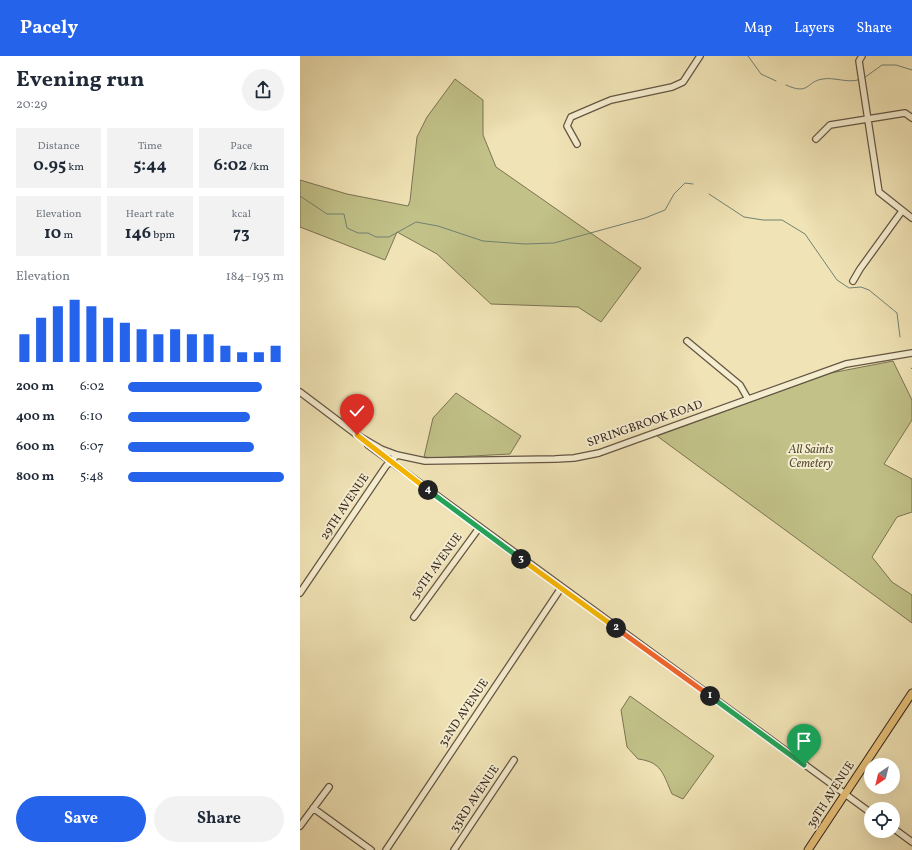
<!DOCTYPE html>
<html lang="en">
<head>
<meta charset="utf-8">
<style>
  :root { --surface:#fff; --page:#f2f2f3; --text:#1f2937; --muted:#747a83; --accent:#2563eb }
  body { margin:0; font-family:Vollkorn,serif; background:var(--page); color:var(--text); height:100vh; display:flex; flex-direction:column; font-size:15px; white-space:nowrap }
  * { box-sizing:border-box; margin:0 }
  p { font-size:13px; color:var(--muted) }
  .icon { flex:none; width:22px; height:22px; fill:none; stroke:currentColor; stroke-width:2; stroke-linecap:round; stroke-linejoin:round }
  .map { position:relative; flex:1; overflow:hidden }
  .details { display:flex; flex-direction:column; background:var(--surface); width:300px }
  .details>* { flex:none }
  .needle { width:26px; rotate:215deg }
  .buttons { position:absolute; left:564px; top:702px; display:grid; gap:8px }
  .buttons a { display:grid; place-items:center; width:36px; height:36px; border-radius:50%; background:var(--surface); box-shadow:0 4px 16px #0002; font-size:20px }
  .pin { position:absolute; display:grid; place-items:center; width:34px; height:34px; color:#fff; margin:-41px -17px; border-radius:50% 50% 50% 0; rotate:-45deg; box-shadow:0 0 4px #0007 }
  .pin .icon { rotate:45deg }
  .km { position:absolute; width:20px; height:20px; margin:-10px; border-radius:50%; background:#222; color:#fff; font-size:11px; line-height:20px; text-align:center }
  .round { display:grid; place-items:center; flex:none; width:42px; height:42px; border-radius:21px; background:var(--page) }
  .overview { display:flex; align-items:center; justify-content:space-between; height:68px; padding:0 16px }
  h1 { font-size:22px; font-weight:700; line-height:30px }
  .figures { display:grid; grid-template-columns:repeat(3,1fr); gap:6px; height:68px; padding:4px 16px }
  .figures div { display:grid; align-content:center; border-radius:0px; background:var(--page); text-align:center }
  .figures b { font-size:17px; font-weight:700 }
  .figures small { font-size:11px; font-weight:400 }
  .figures p { font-size:11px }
  .chart { height:112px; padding:8px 16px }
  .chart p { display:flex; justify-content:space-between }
  .chart svg { width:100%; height:72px; margin-top:4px; stroke:var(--accent); stroke-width:6 }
  .primary-button { display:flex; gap:8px; margin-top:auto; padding:8px 16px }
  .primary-button a { flex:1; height:46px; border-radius:24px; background:var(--accent); color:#fff; font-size:16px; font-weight:700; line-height:46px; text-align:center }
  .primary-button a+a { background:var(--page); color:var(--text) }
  ul { padding:0 16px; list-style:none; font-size:13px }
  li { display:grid; grid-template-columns:64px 48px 1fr; align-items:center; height:30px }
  li i { height:10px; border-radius:5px; background:var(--accent) }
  header { display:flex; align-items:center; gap:24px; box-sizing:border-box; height:56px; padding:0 20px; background:var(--accent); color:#fff }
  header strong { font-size:19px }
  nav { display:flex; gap:22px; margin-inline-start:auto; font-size:14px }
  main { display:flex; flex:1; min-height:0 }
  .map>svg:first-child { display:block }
  .green { fill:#c1c188; stroke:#7b7454 }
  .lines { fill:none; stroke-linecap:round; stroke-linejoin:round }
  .stream { stroke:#728173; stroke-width:1 }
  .minor-casing { stroke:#645544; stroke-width:8 }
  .major-casing { stroke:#35261f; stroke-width:9 }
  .minor { stroke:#f5edcf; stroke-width:5.5 }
  .major { stroke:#e8c27a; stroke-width:7 }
  .split-1-casing { stroke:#fff; stroke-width:8 }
  .split-2-casing { stroke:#fff; stroke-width:8 }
  .split-3-casing { stroke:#fff; stroke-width:8 }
  .split-4-casing { stroke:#fff; stroke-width:8 }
  .split-5-casing { stroke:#fff; stroke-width:8 }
  .split-1 { stroke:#22a559; stroke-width:5 }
  .split-2 { stroke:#f0652b; stroke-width:5 }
  .split-3 { stroke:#f5b400; stroke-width:5 }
  .split-4 { stroke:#22a559; stroke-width:5 }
  .split-5 { stroke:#f5b400; stroke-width:5 }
  .labels { text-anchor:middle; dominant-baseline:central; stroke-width:4; stroke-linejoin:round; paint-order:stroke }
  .street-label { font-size:12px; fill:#35261f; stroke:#f5edcf }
  .park-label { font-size:12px; font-style:italic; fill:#584d39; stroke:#f5edcf }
</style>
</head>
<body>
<header>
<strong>Pacely</strong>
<nav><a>Map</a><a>Layers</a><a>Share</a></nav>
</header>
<main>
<section class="details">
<div class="overview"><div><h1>Evening run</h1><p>20:29</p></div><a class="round"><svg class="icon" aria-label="share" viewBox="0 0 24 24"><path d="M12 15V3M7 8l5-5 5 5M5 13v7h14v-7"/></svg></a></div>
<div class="figures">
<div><p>Distance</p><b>0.95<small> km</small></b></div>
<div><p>Time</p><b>5:44</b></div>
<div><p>Pace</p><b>6:02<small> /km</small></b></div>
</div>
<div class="figures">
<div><p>Elevation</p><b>10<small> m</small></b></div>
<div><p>Heart rate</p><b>146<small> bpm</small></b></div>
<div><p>kcal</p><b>73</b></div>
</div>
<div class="chart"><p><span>Elevation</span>184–193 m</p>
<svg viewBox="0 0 160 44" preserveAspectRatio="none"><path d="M5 44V27M15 44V17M25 44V10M35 44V6M45 44V10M55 44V17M65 44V20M75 44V24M85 44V27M95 44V24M105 44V27M115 44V27M125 44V34M135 44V38M145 44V38M155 44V34"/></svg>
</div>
<ul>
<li><b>200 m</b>6:02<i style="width:86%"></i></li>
<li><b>400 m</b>6:10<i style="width:78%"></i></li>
<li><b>600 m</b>6:07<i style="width:81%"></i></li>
<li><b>800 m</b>5:48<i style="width:100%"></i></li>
</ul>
<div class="primary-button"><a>Save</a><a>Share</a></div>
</section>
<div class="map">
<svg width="612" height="794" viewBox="0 0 612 794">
  <rect width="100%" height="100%" fill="#f0e3b5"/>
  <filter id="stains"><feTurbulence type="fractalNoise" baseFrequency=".005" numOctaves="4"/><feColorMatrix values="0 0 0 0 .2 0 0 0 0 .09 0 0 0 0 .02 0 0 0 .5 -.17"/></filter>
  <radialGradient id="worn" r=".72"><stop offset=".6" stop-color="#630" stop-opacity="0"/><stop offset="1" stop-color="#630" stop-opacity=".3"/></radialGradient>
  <!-- green -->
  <path class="green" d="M155,23L183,44V79L196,111L341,212L301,266L278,251L191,248L137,198L97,176L85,204L0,171V124L47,138L108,150L110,145L117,81L127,61Z
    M593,305L612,344V364L584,408L612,423V456L597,461L572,501L592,526L612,539V567L357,380L531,317Z
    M156,337L221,380L210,398L134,402L124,401L133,362Z
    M330,640L414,700L383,743L372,738C363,718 362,706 338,703L327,691L321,654Z"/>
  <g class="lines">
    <!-- stream -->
    <path class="stream" d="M448,0L461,18L476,25
      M564,22L582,9H596L612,14
      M486,29C510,40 506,25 523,23C534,21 547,27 558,24
      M409,138L444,161L463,164H482L505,178L537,224L549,232L561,231L569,234L597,257L600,281
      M0,140L27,158H44L47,172L58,177H68L76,181H89L116,166L138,170L183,185L225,188L254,187L345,162L365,154L374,138L385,127L393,128
      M611,312L612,313"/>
    <!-- minor casing -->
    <g class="minor-casing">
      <path id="minor" d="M562,0L559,5L579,136L612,162
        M516,83L530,69L605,57L612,62
        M277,88L267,70L271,61L299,49L311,44L372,31L383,26L400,0
        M553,225L560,213L602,155
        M387,285L440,329L448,343
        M0,336L57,379L81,393L97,399L125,405L255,403L274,402L299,397L546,308L612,297
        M68,389L571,757
        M0,537L86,410L97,399
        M114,561L179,472
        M13,752L71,794
        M0,770L29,731
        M593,772L612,786
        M86,794L261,532
        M154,794L214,704"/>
    </g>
    <!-- major casing -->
    <g class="major-casing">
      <path id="major" d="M508,794L612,637"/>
    </g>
    <!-- minor -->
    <use href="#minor" class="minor"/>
    <!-- major -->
    <use href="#major" class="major"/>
  </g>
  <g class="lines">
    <!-- split-1 casing -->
    <g class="split-1-casing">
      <path id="split-1" d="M410,640L504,709"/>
    </g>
    <!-- split-2 casing -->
    <g class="split-2-casing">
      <path id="split-2" d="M316,572L410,640"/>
    </g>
    <!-- split-3 casing -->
    <g class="split-3-casing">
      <path id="split-3" d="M221,503L316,572"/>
    </g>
    <!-- split-4 casing -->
    <g class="split-4-casing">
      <path id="split-4" d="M128,434L221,503"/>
    </g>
    <!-- split-5 casing -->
    <g class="split-5-casing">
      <path id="split-5" d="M57,379L128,434"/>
    </g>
    <!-- split-1 -->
    <use href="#split-1" class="split-1"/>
    <!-- split-2 -->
    <use href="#split-2" class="split-2"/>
    <!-- split-3 -->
    <use href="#split-3" class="split-3"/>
    <!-- split-4 -->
    <use href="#split-4" class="split-4"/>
    <!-- split-5 -->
    <use href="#split-5" class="split-5"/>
  </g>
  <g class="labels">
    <!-- street labels -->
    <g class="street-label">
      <text transform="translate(345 368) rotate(-19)">SPRINGBROOK ROAD</text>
      <text transform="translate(45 451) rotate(-56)">29TH AVENUE</text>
      <text transform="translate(137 510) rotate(-54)">30TH AVENUE</text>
      <text transform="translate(164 657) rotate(-56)">32ND AVENUE</text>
      <text transform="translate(531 739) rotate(-57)">39TH AVENUE</text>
      <text transform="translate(175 743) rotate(-56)">33RD AVENUE</text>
    </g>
    <!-- park labels -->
    <g class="park-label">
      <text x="511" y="394">All Saints<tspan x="511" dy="14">Cemetery</tspan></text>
    </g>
  </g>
  <rect width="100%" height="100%" filter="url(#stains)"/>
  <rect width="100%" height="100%" fill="url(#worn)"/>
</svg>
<div class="buttons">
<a><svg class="needle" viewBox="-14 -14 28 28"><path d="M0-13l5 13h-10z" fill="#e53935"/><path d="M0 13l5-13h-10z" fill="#747a83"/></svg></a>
<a><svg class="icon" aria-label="locate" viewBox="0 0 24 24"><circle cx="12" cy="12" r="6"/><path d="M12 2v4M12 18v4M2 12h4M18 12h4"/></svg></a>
</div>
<div class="pin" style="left:504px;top:709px;background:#1e9e55"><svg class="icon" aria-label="arrive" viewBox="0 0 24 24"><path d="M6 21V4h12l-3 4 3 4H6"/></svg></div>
<div class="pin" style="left:57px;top:379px;background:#d93025"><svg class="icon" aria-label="check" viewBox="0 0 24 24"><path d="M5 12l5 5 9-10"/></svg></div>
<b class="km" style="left:410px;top:640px">1</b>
<b class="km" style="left:316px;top:572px">2</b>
<b class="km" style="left:221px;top:503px">3</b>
<b class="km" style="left:128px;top:434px">4</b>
</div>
</main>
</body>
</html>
